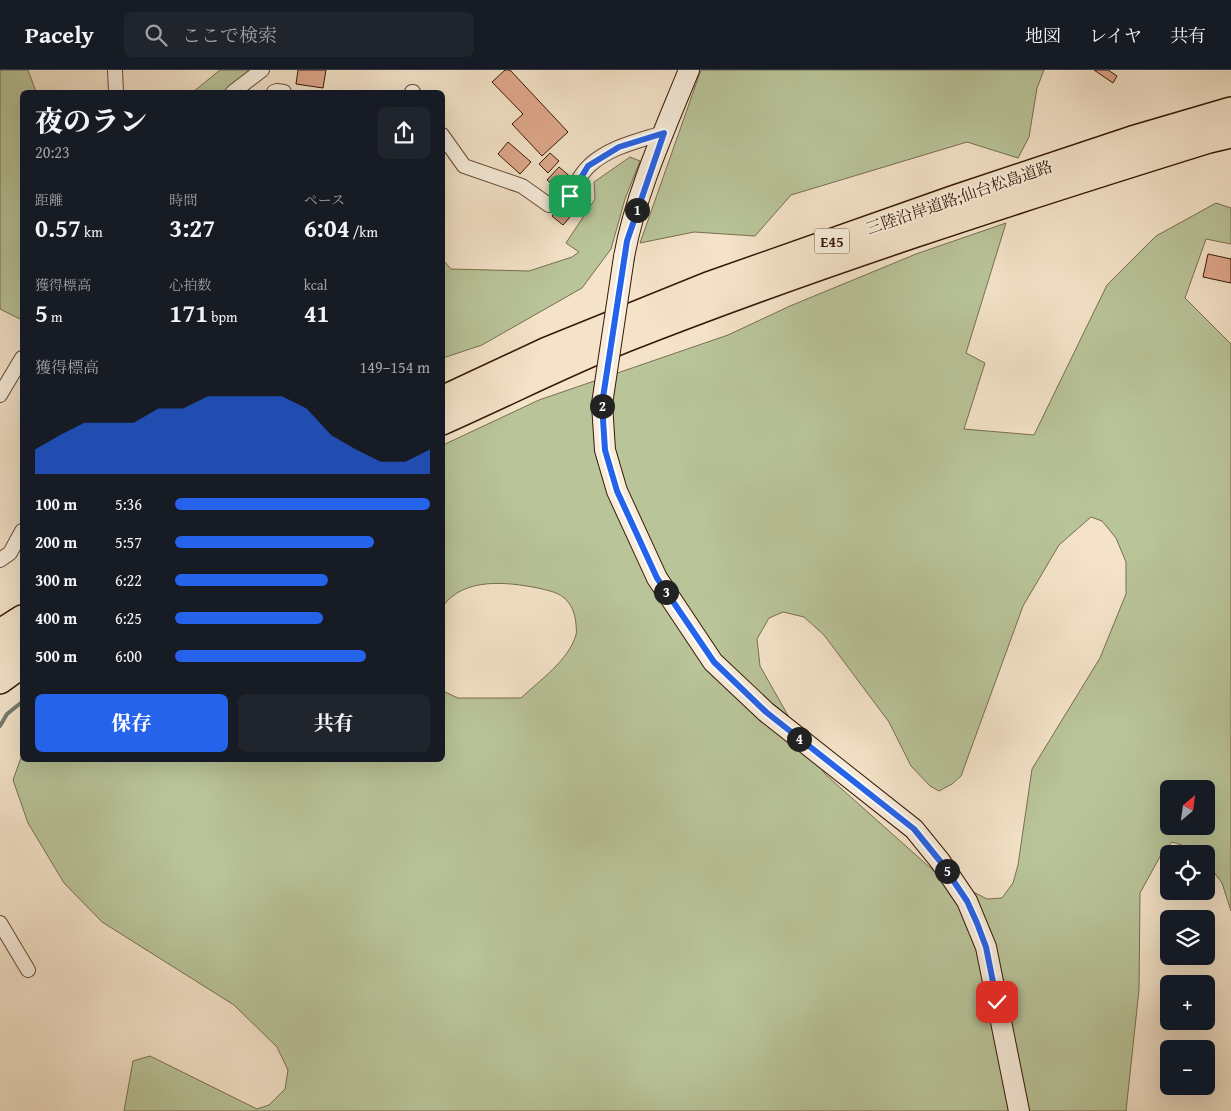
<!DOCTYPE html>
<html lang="ja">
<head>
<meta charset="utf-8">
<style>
  :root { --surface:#171b24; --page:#20242c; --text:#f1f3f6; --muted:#9ea1a6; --line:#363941; --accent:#2563eb }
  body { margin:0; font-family:"Gentium Book Plus","Noto Serif JP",serif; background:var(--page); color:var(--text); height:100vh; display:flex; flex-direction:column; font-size:19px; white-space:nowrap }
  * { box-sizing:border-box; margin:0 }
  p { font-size:16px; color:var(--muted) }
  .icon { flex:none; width:28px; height:28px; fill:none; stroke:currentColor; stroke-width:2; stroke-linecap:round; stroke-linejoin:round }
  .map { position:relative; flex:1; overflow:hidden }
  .details { position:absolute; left:20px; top:20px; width:425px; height:672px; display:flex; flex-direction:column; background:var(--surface); border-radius:8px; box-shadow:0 5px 20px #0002 }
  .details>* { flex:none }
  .needle { width:32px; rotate:29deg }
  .controls { position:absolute; left:1160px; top:710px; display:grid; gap:10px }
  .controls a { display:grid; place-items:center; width:55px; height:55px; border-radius:8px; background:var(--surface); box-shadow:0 5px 20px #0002; font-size:25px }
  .pin { position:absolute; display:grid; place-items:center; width:42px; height:42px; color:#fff; margin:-21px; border-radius:10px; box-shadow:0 2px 8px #0006 }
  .km { position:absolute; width:25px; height:25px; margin:-12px; border-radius:50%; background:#222; color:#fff; font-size:14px; line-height:25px; text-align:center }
  .round { display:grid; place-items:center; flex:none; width:52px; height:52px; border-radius:8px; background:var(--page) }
  .summary { display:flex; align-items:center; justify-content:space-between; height:85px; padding:0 15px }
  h1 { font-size:28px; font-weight:800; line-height:38px }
  .stats { display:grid; grid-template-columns:repeat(3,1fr); gap:8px; height:85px; padding:5px 15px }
  .stats div { display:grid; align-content:center }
  .stats b { font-size:25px; font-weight:800 }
  .stats small { font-size:14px; font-weight:400 }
  .stats p { font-size:14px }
  .chart { height:140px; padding:10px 15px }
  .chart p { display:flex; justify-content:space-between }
  .chart svg { width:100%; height:90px; margin-top:5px; fill:var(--accent); opacity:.7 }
  .action { display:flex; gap:10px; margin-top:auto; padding:10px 15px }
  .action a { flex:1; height:58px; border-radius:8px; background:var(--accent); color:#fff; font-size:20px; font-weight:800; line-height:58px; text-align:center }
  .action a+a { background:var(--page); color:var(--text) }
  ul { padding:0 15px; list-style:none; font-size:16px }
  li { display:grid; grid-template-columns:80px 60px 1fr; align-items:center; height:38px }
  li i { height:12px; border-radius:6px; background:var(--accent) }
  header { display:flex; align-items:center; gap:30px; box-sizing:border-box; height:70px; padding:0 25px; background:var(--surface); border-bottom:1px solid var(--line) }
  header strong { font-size:24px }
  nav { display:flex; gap:28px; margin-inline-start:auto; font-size:18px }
  .search { width:350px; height:45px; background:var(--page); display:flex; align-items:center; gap:12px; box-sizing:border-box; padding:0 18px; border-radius:8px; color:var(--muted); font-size:19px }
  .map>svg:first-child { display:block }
  .green { fill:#b9c499; stroke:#786e4e; fill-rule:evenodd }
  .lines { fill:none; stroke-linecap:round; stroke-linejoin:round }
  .stream { stroke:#747c6f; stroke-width:4 }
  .building { fill:#e0a88c; stroke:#371804 }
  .street-casing { stroke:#664b35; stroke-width:16 }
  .secondary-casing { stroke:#371804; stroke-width:22 }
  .highway-casing { stroke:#371804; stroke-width:28 }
  .street { stroke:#f8eddc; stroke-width:14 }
  .secondary { stroke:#f8eddc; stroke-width:20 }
  .highway { stroke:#f4e3c9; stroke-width:25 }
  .secondary-bridge-casing { stroke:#371804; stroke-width:22; stroke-linecap:butt }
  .secondary-bridge { stroke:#f8eddc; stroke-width:20 }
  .route-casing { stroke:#fff; stroke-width:10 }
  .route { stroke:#2563eb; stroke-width:6 }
  .labels { text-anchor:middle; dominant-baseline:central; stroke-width:4; stroke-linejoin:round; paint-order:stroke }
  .shield { fill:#f8eddc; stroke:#715845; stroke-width:1 }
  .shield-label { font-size:15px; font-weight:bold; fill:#371804 }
  .street-label { font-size:16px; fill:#371804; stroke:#f8eddc }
</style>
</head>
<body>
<header>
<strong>Pacely</strong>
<div class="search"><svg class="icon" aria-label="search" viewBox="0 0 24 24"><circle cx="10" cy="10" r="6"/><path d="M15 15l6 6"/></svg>ここで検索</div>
<nav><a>地図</a><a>レイヤ</a><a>共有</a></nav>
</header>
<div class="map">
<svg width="1231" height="1041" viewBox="0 0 1231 1041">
  <rect width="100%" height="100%" fill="#f4e3c9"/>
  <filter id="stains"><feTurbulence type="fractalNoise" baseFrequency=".004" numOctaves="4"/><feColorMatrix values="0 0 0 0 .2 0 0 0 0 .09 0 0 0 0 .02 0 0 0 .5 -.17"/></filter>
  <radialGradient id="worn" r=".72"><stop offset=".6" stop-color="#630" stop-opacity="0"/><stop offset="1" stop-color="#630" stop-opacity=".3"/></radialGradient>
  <!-- green -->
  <path class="green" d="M0,0H28L36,22H22V250L0,239Z
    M220,0H253L222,22H193Z
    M701,0H1044L1037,18L1029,67L1018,88L967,72L791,125L755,166L694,162L640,173Z
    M630,87L640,91L625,129L611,179L582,218L482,275L443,288V190L451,199L529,201L572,187L579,182L566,173L595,129L594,112Z
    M1216,133L1231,138V174L1206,169L1185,228L1231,274V841L1222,813L1206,792V784C1192,784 1186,775 1172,772L1162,783L1140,823L1139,920L1126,1041H124L133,991L150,986L257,1039L269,1035L285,1019L288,1000L277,977L234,935L102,852L64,813L28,753L13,710L22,685V690H442L443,621L458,628H521C540,610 568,591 576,565C577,562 576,557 576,554C575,544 572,534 563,527C557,522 546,520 538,518C507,512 464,507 443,536V375L539,330L728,265L790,236L916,184L1006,153L966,283L985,293L964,359L1034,365L1107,215L1156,166ZM1091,447L1102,451L1116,468L1126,492V524L1100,588L1032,699L1018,795L1013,813L1002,828L987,829L935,802L825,704L808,681L760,596L757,569L769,548L783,542L804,547L824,565L889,652L911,696L930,716L939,721L952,714L961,706L1023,536L1059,475ZM1169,719H1206V756H1169Z"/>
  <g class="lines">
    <!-- stream -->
    <path class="stream" d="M0,656L7,644L22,632"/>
  </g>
  <!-- building -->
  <path class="building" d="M298,0H326L323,18L296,14Z
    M505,0H510L568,62L542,86L512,54L523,44L492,12Z
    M1094,0H1108L1117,6L1113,13Z
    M508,72L531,92L520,104L498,84Z
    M550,83L559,91L548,103L539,94Z
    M559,97L574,110L563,123L547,110Z
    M566,130L577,139L563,155L552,146Z
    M1208,184L1231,189V213L1203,207Z"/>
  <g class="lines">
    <!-- street casing -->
    <g class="street-casing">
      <path id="street" d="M115,0L116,22
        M233,22L262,0
        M274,22L277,21L284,22
        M412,22H413
        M442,65L464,96L522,116L549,135C576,130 572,112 589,96C609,77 638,71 663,63
        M0,325L22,288
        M0,490L10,483L22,461
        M0,853L28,900"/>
    </g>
    <!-- secondary casing -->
    <g class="secondary-casing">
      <path id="secondary" d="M624,187C635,125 665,59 689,0
        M602,334L605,380L617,421L657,508L713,592L766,642L914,759L940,791L967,831L986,877L1019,1041"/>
    </g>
    <!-- highway casing -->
    <g class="highway-casing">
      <path id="highway" d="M442,329L547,280L708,215L955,128L1132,69L1231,40
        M442,352C503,325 564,294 626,269C817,194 1013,131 1209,70L1231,65
        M0,562L22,548
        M0,585L22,571
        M0,611L22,595"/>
    </g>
    <!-- street -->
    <use href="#street" class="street"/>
    <!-- secondary -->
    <use href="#secondary" class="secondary"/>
    <!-- highway -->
    <use href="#highway" class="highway"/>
    <!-- secondary-bridge casing -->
    <g class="secondary-bridge-casing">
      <path id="secondary-bridge" d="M602,334L624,187"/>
    </g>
    <!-- secondary-bridge -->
    <use href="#secondary-bridge" class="secondary-bridge"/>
  </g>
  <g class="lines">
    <!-- route casing -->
    <g class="route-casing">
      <path id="route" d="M570,126L588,96L619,77L664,63L627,171L602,334L605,380L617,421L657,508L714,592L766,642L914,759L940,791L967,831L977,853L986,877L997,932"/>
    </g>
    <!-- route -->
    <use href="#route" class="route"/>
  </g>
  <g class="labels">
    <!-- shield labels -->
    <rect class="shield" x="814.5" y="158.5" width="35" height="25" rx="4"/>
    <g class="shield-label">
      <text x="832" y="171">E45</text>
    </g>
    <!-- street labels -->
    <g class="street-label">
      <text transform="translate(959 127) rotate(-19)">三陸沿岸道路;仙台松島道路</text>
    </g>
  </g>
  <rect width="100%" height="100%" filter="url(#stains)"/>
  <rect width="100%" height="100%" fill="url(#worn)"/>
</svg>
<div class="controls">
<a><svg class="needle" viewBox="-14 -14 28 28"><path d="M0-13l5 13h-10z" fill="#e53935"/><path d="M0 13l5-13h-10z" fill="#9ea1a6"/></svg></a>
<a><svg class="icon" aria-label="locate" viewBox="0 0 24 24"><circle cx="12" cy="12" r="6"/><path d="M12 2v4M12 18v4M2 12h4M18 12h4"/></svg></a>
<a><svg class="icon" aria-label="layers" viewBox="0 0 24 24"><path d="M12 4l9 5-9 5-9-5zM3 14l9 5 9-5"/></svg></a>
<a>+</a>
<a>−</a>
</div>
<div class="pin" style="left:570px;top:126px;background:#1e9e55"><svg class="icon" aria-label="arrive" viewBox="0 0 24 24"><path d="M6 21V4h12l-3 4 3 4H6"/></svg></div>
<div class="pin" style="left:997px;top:932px;background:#d93025"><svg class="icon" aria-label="check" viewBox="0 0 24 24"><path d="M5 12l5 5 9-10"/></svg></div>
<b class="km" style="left:637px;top:140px">1</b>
<b class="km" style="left:602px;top:336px">2</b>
<b class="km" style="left:666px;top:522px">3</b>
<b class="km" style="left:799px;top:669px">4</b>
<b class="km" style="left:947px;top:801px">5</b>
<section class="details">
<div class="summary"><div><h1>夜のラン</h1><p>20:23</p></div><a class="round"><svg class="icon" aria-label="share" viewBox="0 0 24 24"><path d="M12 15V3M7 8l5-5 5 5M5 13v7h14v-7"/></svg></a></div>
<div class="stats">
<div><p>距離</p><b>0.57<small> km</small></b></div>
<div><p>時間</p><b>3:27</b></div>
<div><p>ペース</p><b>6:04<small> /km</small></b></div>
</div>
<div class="stats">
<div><p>獲得標高</p><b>5<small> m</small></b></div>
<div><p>心拍数</p><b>171<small> bpm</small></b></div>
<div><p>kcal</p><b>41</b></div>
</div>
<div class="chart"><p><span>獲得標高</span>149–154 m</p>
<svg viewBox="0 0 160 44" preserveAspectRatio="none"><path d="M0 44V32L10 25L20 19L30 19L40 19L50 12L60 12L70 6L80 6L90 6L100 6L110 12L120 25L130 32L140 38L150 38L160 32V44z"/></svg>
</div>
<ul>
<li><b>100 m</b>5:36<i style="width:100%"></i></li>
<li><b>200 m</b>5:57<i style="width:78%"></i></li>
<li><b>300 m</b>6:22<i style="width:60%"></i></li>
<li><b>400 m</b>6:25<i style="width:58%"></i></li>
<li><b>500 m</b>6:00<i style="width:75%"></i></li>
</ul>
<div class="action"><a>保存</a><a>共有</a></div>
</section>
</div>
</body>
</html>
